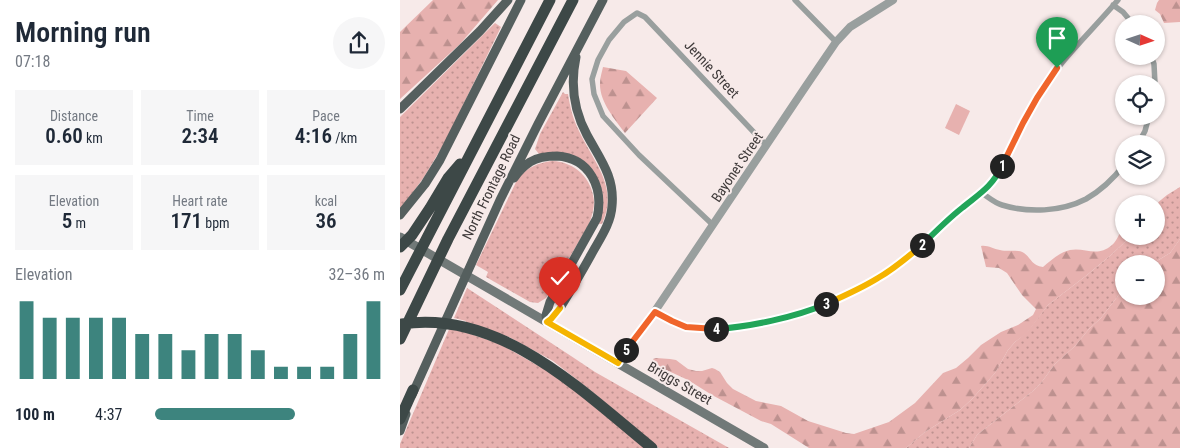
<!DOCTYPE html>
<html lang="en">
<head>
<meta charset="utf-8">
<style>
  :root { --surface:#fff; --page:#f6f6f7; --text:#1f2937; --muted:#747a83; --accent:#3d847e }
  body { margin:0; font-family:"Roboto Condensed",sans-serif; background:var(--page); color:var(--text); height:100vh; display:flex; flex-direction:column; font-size:19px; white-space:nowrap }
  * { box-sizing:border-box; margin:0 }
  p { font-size:16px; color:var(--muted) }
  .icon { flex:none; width:28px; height:28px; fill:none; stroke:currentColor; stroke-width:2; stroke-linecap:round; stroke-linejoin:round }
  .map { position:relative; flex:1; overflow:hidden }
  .sheet { display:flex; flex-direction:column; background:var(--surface); width:400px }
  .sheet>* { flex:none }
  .needle { width:32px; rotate:93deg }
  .fabs { position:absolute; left:715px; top:15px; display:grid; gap:10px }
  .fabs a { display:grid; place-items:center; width:50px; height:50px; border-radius:50%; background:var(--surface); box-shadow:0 1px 4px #0004; font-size:25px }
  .pin { position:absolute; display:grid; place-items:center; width:42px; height:42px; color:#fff; margin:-51px -21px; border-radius:50% 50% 50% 0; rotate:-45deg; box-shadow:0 0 5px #0007 }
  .pin .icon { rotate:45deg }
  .km { position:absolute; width:25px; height:25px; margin:-12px; border-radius:50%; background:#222; color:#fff; font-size:14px; line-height:25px; text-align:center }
  .round { display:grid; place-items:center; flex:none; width:52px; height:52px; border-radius:26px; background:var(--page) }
  .summary { display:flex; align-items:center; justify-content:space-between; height:85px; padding:0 15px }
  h1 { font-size:28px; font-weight:600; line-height:38px }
  .stats { display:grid; grid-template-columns:repeat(3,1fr); gap:8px; height:85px; padding:5px 15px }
  .stats div { display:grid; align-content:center; border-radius:0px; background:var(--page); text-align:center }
  .stats b { font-size:21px; font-weight:600 }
  .stats small { font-size:14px; font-weight:400 }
  .stats p { font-size:14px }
  .chart { height:140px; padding:10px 15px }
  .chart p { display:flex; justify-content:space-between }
  .chart svg { width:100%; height:90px; margin-top:5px; stroke:var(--accent); stroke-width:6 }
  ul { padding:0 15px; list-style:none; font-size:16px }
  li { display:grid; grid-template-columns:80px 60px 1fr; align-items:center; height:38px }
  li i { height:12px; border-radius:6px; background:var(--accent) }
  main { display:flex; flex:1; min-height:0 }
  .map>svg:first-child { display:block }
  .grass { fill:url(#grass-dots) }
  .forest { fill:url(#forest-firs) }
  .park { fill:#e7b1af }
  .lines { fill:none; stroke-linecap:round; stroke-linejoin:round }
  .minor { stroke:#999f9e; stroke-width:5.5 }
  .tertiary { stroke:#999f9e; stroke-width:8 }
  .secondary { stroke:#717978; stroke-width:9 }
  .primary { stroke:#555f5e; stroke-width:9 }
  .motorway { stroke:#3d4847; stroke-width:11 }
  .split-1-casing { stroke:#fff; stroke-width:10 }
  .split-2-casing { stroke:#fff; stroke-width:10 }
  .split-3-casing { stroke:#fff; stroke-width:10 }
  .split-4-casing { stroke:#fff; stroke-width:10 }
  .split-5-casing { stroke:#fff; stroke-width:10 }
  .split-6-casing { stroke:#fff; stroke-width:10 }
  .split-1 { stroke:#f0652b; stroke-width:6 }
  .split-2 { stroke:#22a559; stroke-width:6 }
  .split-3 { stroke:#f5b400; stroke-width:6 }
  .split-4 { stroke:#22a559; stroke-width:6 }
  .split-5 { stroke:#f0652b; stroke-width:6 }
  .split-6 { stroke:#f5b400; stroke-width:6 }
  .labels { text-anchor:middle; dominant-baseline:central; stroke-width:4; stroke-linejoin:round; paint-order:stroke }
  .street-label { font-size:14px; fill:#3f3a3a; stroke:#f7eae9 }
</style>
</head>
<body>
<main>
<section class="sheet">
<div class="summary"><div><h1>Morning run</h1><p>07:18</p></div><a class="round"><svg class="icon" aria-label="share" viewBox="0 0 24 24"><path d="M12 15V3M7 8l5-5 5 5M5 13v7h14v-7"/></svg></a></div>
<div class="stats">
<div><p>Distance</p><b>0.60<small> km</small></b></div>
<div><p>Time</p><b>2:34</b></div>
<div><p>Pace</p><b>4:16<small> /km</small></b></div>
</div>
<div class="stats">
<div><p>Elevation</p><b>5<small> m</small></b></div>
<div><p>Heart rate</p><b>171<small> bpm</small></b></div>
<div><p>kcal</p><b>36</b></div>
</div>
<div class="chart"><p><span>Elevation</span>32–36 m</p>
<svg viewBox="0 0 160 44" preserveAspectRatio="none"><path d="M5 44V6M15 44V14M25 44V14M35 44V14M45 44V14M55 44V22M65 44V22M75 44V30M85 44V22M95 44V22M105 44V30M115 44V38M125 44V38M135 44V38M145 44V22M155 44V6"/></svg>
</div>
<ul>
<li><b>100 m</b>4:37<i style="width:61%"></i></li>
</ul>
</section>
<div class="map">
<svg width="780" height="448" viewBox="0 0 780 448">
  <defs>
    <pattern id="grass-dots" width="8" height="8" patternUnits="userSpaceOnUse" patternTransform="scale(1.25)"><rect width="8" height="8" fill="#e7b1af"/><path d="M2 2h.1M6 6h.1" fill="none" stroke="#bd918f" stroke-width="1.8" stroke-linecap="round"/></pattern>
    <pattern id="forest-firs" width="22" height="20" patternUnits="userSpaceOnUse" patternTransform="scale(1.25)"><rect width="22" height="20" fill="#e7b1af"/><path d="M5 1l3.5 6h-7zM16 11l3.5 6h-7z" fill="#bd918f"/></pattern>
  </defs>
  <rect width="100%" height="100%" fill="#f7eae9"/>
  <!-- grass -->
  <path class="grass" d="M95,23L101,27L45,142L24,177L0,210V117Z
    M163,92L165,94H168C170,107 173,119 179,131C194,163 219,187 202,224H199C206,202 205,186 189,167L139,154L135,149L140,134Z
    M152,161C175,162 192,178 194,201C194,209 192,216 189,224L146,298L138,303L130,302L86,277L88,272L76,265L118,178C128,167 138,163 152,161Z
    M780,187V239L773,249L770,253L752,264H724V288L701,318L689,329L675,346L655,364L641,383L633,391L582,431L577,435L569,448H506L525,432L560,410L572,399L595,373L608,350L615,342L627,332L648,305L687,275L711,255L727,240L729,236H756V204L767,195Z
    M67,288L171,356L195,372L329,448H259L194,393L153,361L109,337L66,322V321L54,318Z
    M50,327L100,344L156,376L246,448H0V444Z"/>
  <!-- forest -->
  <path class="forest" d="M33,0H98L60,44L0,99V32Z
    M759,0H780V22L764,23L760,14L755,10L757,3Z
    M203,67L226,71L257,98L225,133C215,120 199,101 200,83C200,77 202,72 203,67Z
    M724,224V236H729L727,240L711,255L687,275L648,305L627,333L615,342L608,350L595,373L572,399L560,410L525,432L506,448H409L371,424L361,421L312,395L288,380L262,368L254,362L253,359L256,358L270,359L276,360L288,369L296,371H302L312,368L315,369L320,372L327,383L333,389L356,401L381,406L408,421L446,433L454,434L489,422L515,403L543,373L556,368L568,358L581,345L601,332L618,325L633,315L636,309L622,295L607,273L599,268L586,267L581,246C588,245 593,249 600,250C608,252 618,249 624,253C632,259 631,265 643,267C650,261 660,252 670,250C685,247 697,258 712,245C718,240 720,231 724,224Z
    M780,239V448H569L577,435L582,431L633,391L641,383L655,364L675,346L689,329L701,318L724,288V296H756V264H752L770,253Z"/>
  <!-- park -->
  <path class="park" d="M556,104L570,111L559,135L545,128Z"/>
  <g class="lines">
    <!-- minor -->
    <path class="minor" d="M395,0L436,42
      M713,5L723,12L733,24
      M751,56L754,64L755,84
      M738,144L745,131L749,116
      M582,193C588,197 595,203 602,205C628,213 661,212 686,199C700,191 714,178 724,165
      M313,225L239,155L203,116L194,94L192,79L198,60L209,40L224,22L237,13L245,17L366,145
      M255,311C265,317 275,324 285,327C338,339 435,306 480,277C506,260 528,237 552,216C566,204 582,194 595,179C600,173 603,164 607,156C616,137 625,117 636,99C658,62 690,33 718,0"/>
    <!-- tertiary -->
    <path class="tertiary" d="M217,363L255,311L406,86L436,42L450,27L493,0"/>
    <!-- secondary -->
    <path class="secondary" d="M0,237L364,448"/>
    <!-- primary -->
    <path class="primary" d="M0,109L80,31L108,0
      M114,178C118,172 124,166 130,162C138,157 148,156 157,156C190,158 204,188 197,218L150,302L146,315L147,322
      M0,215L25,184L40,160L121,0
      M147,322L151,319L160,308C171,290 181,273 191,255C199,240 211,224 212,206C215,177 200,159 187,135C174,111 170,85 176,57
      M12,395L100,200L138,124L203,0
      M0,431L6,414"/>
    <!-- motorway -->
    <path class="motorway" d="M0,247L12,235L30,208L48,178L60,164
      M0,290L150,0
      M2,324C100,309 182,391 252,448
      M0,339L48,239L173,0
      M0,419L13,390"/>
  </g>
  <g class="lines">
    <!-- split-1 casing -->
    <g class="split-1-casing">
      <path id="split-1" d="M602,166L623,123L637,98L657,68"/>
    </g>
    <!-- split-2 casing -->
    <g class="split-2-casing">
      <path id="split-2" d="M522,245C535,232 548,219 562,208C579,194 592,187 602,166"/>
    </g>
    <!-- split-3 casing -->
    <g class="split-3-casing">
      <path id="split-3" d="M426,304C444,296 462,288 478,278C494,269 508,257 522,245"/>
    </g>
    <!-- split-4 casing -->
    <g class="split-4-casing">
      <path id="split-4" d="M316,329C349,327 396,317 426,304"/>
    </g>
    <!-- split-5 casing -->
    <g class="split-5-casing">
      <path id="split-5" d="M226,350L255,312L272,321L286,327L316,329"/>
    </g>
    <!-- split-6 casing -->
    <g class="split-6-casing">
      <path id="split-6" d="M160,308L151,319L147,322L218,363L226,350"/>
    </g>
    <!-- split-1 -->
    <use href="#split-1" class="split-1"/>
    <!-- split-2 -->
    <use href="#split-2" class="split-2"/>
    <!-- split-3 -->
    <use href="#split-3" class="split-3"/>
    <!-- split-4 -->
    <use href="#split-4" class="split-4"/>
    <!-- split-5 -->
    <use href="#split-5" class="split-5"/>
    <!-- split-6 -->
    <use href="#split-6" class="split-6"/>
  </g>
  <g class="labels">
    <!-- street labels -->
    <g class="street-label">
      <text transform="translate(312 69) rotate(47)">Jennie Street</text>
      <text transform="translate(337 167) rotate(-56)">Bayonet Street</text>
      <text transform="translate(91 187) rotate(-64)">North Frontage Road</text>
      <text transform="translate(280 383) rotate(30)">Briggs Street</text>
    </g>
  </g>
</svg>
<div class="fabs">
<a><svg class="needle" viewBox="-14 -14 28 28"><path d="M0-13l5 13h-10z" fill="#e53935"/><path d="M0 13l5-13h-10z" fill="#747a83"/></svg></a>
<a><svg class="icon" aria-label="locate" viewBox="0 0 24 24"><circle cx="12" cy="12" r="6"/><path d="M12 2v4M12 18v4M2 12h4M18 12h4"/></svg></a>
<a><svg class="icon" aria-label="layers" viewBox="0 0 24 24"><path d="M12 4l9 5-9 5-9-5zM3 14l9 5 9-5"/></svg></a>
<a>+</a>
<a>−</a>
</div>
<div class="pin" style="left:657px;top:68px;background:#1e9e55"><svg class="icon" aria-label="arrive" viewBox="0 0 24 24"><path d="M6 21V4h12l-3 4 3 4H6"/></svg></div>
<div class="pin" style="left:160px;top:308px;background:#d93025"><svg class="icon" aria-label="check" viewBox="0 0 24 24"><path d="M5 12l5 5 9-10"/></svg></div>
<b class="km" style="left:602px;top:166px">1</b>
<b class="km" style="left:522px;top:245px">2</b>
<b class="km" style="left:426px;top:304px">3</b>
<b class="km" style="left:316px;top:329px">4</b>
<b class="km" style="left:226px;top:350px">5</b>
</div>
</main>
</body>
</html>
